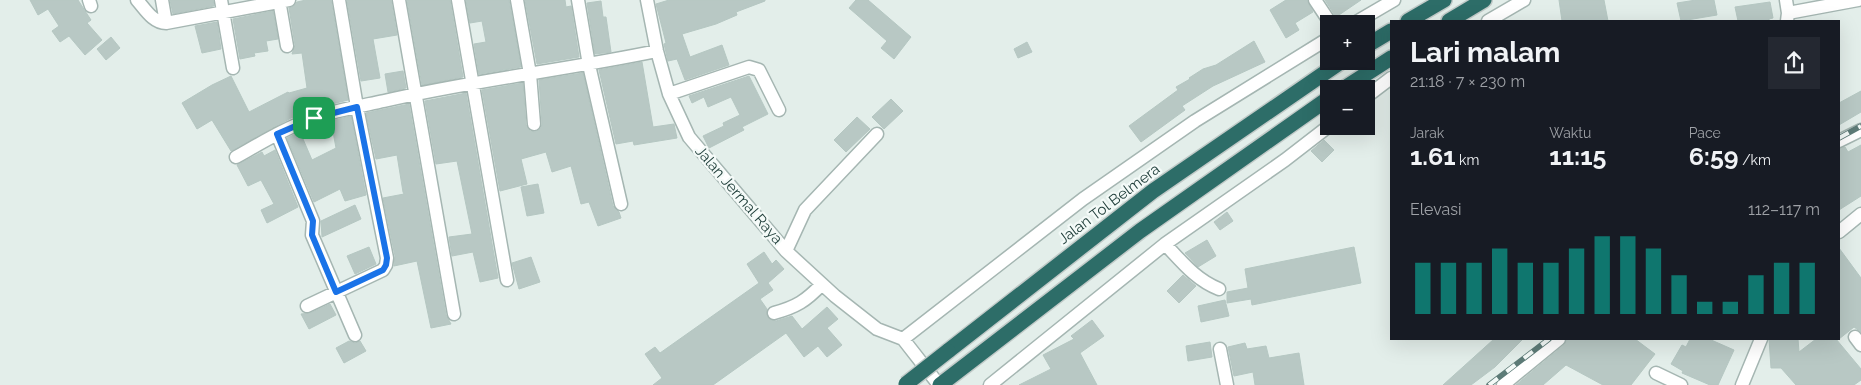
<!DOCTYPE html>
<html lang="id">
<head>
<meta charset="utf-8">
<style>
  :root { --surface:#171b24; --page:#242831; --text:#f1f3f6; --muted:#9ea1a6; --accent:#0f766e }
  body { margin:0; font-family:Raleway,sans-serif; background:var(--page); color:var(--text); height:100vh; display:flex; flex-direction:column; font-size:19px; white-space:nowrap }
  * { box-sizing:border-box; margin:0 }
  p { font-size:16px; color:var(--muted) }
  .icon { flex:none; width:28px; height:28px; fill:none; stroke:currentColor; stroke-width:2; stroke-linecap:round; stroke-linejoin:round }
  .map { position:relative; flex:1; overflow:hidden }
  .panel { position:absolute; left:1390px; top:20px; width:450px; height:320px; display:flex; flex-direction:column; background:var(--surface); border-radius:0px; box-shadow:0 5px 20px #0002 }
  .panel>* { flex:none }
  .tools { position:absolute; left:1320px; top:15px; display:grid; gap:10px }
  .tools a { display:grid; place-items:center; width:55px; height:55px; border-radius:0px; background:var(--surface); box-shadow:0 5px 20px #0002; font-size:25px }
  .pin { position:absolute; display:grid; place-items:center; width:42px; height:42px; color:#fff; margin:-21px; border-radius:10px; box-shadow:0 2px 8px #0006 }
  .round { display:grid; place-items:center; flex:none; width:52px; height:52px; border-radius:0px; background:var(--page) }
  .headline { display:flex; align-items:center; justify-content:space-between; height:85px; padding:0 20px }
  h1 { font-size:28px; font-weight:700; line-height:38px }
  .stats { display:grid; grid-template-columns:repeat(3,1fr); gap:8px; height:85px; padding:5px 20px }
  .stats div { display:grid; align-content:center }
  .stats b { font-size:25px; font-weight:700 }
  .stats small { font-size:14px; font-weight:400 }
  .stats p { font-size:14px }
  .chart { height:140px; padding:10px 20px }
  .chart p { display:flex; justify-content:space-between }
  .chart svg { width:100%; height:90px; margin-top:5px; stroke:var(--accent); stroke-width:6 }
  .map>svg:first-child { display:block }
  .building { fill:#b8c8c4; stroke:#b5c7c2 }
  .lines { fill:none; stroke-linecap:round; stroke-linejoin:round }
  .minor-casing { stroke:#a5b6b2; stroke-width:15 }
  .highway-casing { stroke:#c1cac8; stroke-width:18 }
  .minor { stroke:#fff; stroke-width:12 }
  .highway { stroke:#2d6d68; stroke-width:15 }
  .rail-casing { stroke:#5d7b77; stroke-width:5.5 }
  .rail { stroke:#f4faf8; stroke-width:4; stroke-dasharray:11; stroke-linecap:butt }
  .highway-bridge-casing { stroke:#c1cac8; stroke-width:18; stroke-linecap:butt }
  .highway-bridge { stroke:#2d6d68; stroke-width:15 }
  .route-casing { stroke:#fff; stroke-width:10 }
  .route { stroke:#1a73e8; stroke-width:6 }
  .labels { text-anchor:middle; dominant-baseline:central; stroke-width:4.5; stroke-linejoin:round; paint-order:stroke }
  .street-label { font-size:15px; fill:#22403c; stroke:#f4faf8 }
</style>
</head>
<body>
<div class="map">
<svg width="1861" height="385" viewBox="0 0 1861 385">
  <rect width="100%" height="100%" fill="#e3eeea"/>
  <!-- building -->
  <path class="building" d="M30,0H78L91,20L87,23L102,40L85,55L69,36L60,42L52,31L59,26L48,9L38,15Z
    M170,0H213L214,6L173,14Z
    M306,0H331L348,100L320,107L291,118L231,151L212,120L197,129L182,103L212,85L231,76L249,112L288,92L289,93L307,88L302,53L292,54L295,45L289,8L294,6L297,2Z
    M347,0H391L397,35L373,39L380,78L361,81Z
    M407,0H450L463,77L422,85Z
    M466,0H509L521,67L479,74L474,44L486,42L482,21L470,23Z
    M525,0H565L566,7L571,6L579,57L537,64Z
    M669,0H765V1L736,12L737,15L716,24L682,34L690,57L722,45L729,65L685,80L677,59L668,61L664,44L666,43L656,4Z
    M856,0H868L911,37L894,59L881,48L887,41L849,8Z
    M1286,0H1307L1313,12L1295,23L1299,30L1286,38L1270,10Z
    M1325,0H1361L1336,17Z
    M1559,0H1604L1608,21H1562Z
    M1696,0H1714L1717,15L1681,21L1677,3Z
    M601,1L603,17H606L611,52L595,54L587,3Z
    M1770,2L1773,18L1769,19V21H1738L1735,7Z
    M273,11L278,39L266,41L268,51L254,53L255,56L240,59L233,19Z
    M217,22L221,49L202,53L195,26Z
    M111,37L120,48L106,60L97,49Z
    M1254,41L1265,62L1213,86L1182,106L1185,110L1141,142L1129,126L1178,90L1176,87L1190,79L1189,78L1203,69L1216,65Z
    M1027,42L1032,52L1018,58L1014,49Z
    M642,62L653,127L674,124L677,138L634,145L633,141L616,144L599,70Z
    M403,71L406,88L388,92L385,74Z
    M583,73L613,206L619,212L621,218L598,226L589,202L581,204L571,166L552,172L546,152L521,159L527,184L500,191L482,90L523,83L526,125L530,131L535,132L541,128L542,124L539,80Z
    M749,76L768,114L742,127L744,130L709,148L703,136L724,126L723,123L740,115L731,97L708,107L704,97L692,103L689,96Z
    M1861,91V112L1839,125V103Z
    M466,93L498,278L480,282L473,252L452,256L449,237L472,234L457,161L436,164L425,101Z
    M891,99L903,111L884,129L872,117Z
    M409,104L446,315L451,324L431,328L417,261L394,266L395,256L383,198L404,194L403,192L397,155L376,159L366,113Z
    M351,116L366,195L345,201L340,189L314,202L287,138L300,132L312,160L336,148L331,121Z
    M857,117L870,129L846,152L834,140Z
    M1324,140L1334,150L1322,162L1311,151Z
    M1861,145V196L1839,210V149L1845,147L1848,152Z
    M275,150L298,207L267,223L261,210L274,204L261,180L248,186L237,165L262,152L264,156Z
    M538,184L544,213L527,216L521,187Z
    M355,205L361,219L322,237L321,221Z
    M1227,212L1233,221L1220,230L1214,222Z
    M1207,240L1216,256L1198,267L1185,253Z
    M369,247L376,264L355,274L347,256Z
    M1354,247L1361,283L1252,305L1251,299L1227,303V292L1248,288L1245,269Z
    M1839,248L1861,278V332L1854,327L1839,339Z
    M764,252L772,264L776,260L784,269L768,283L773,290L760,299L767,309L768,318L776,321L792,316L802,329L827,307L838,319L827,328L842,345L827,357L818,346L804,357L786,333L713,385H653L662,378L645,354L655,347L660,353L759,283L747,264Z
    M531,257L540,282L519,289L512,263Z
    M1183,275L1196,286L1179,303L1167,291Z
    M1225,300L1229,316L1201,322L1198,306Z
    M330,304L336,315L309,329L301,314L310,313Z
    M1092,320L1104,336L1080,353L1097,385H1019L1051,369L1043,355L1074,339L1071,336Z
    M1494,339H1523L1495,367L1471,385H1443Z
    M1567,339H1635L1655,354L1631,385H1603L1566,365L1543,385H1516L1564,345Z
    M1690,339H1709L1734,350L1718,385H1710L1682,373L1683,371L1671,364L1682,345L1686,347Z
    M1769,339H1798L1799,352L1816,339H1836L1861,369V380L1854,385H1796L1781,368H1771Z
    M349,341L355,343L360,341L366,351L344,363L336,348Z
    M1210,342L1212,357L1188,361L1186,346Z
    M1245,343L1247,349L1266,346L1269,358L1299,353L1304,385H1255L1253,372L1234,376L1228,347Z"/>
  <g class="lines">
    <!-- minor casing -->
    <g class="minor-casing">
      <path id="minor" d="M89,0L91,6
        M137,0C145,9 153,23 166,23L289,0
        M162,0L166,23
        M221,0L233,68
        M279,0L287,46
        M399,0L454,314
        M458,0L507,280
        M517,0L530,74L534,124
        M578,0L589,65L621,204
        M647,0L657,51L669,94L689,137L786,251L835,296L877,329L903,339L939,385
        M1315,0L1331,24
        M1786,0L1788,13L1787,21
        M1788,13L1858,0
        M1488,21L1524,0
        M1353,24L1394,0
        M669,94L749,67L759,70L779,110
        M1366,97L1391,78
        M277,134L313,221L312,235L355,335
        M1839,141L1861,130
        M236,157C261,143 287,127 314,118C337,110 361,106 384,101C474,80 566,70 657,51
        M1839,232L1861,214
        M1165,244C1182,262 1196,280 1219,289
        M786,251L805,210L877,134
        M307,306L383,270L386,265L387,258L357,107L339,0
        M774,313C796,307 806,301 822,284
        M1855,337L1861,345
        M903,339L1083,199L1195,121L1329,38
        M1220,349L1227,385
        M1656,373L1681,385
        M990,385L1165,244L1285,160L1329,126
        M1503,385L1559,339
        M1742,385L1761,339"/>
    </g>
    <!-- highway casing -->
    <g class="highway-casing">
      <path id="highway" d="M1408,21L1444,0
        M1449,21L1484,0
        M1366,46L1391,31
        M1343,89L1391,58
        M948,351L1153,191L1342,61
        M940,385L1140,231L1329,98"/>
    </g>
    <!-- minor -->
    <use href="#minor" class="minor"/>
    <!-- highway -->
    <use href="#highway" class="highway"/>
    <!-- rail casing -->
    <g class="rail-casing">
      <path id="rail" d="M1839,138L1861,126
        M1489,385L1549,339"/>
    </g>
    <!-- rail -->
    <use href="#rail" class="rail"/>
    <!-- highway-bridge casing -->
    <g class="highway-bridge-casing">
      <path id="highway-bridge" d="M906,384L948,351"/>
    </g>
    <!-- highway-bridge -->
    <use href="#highway-bridge" class="highway-bridge"/>
  </g>
  <g class="lines">
    <!-- route casing -->
    <g class="route-casing">
      <path id="route" d="M357,107L387,258L386,265L383,270L336,292L312,235L313,221L277,134L314,118Z"/>
    </g>
    <!-- route -->
    <use href="#route" class="route"/>
  </g>
  <g class="labels">
    <!-- street labels -->
    <g class="street-label">
      <text transform="translate(739 195) rotate(49)">Jalan Jermal Raya</text>
      <text transform="translate(1109 204) rotate(-37)">Jalan Tol Belmera</text>
    </g>
  </g>
</svg>
<div class="tools">
<a>+</a>
<a>−</a>
</div>
<div class="pin" style="left:314px;top:118px;background:#1e9e55"><svg class="icon" aria-label="arrive" viewBox="0 0 24 24"><path d="M6 21V4h12l-3 4 3 4H6"/></svg></div>
<section class="panel">
<div class="headline"><div><h1>Lari malam</h1><p>21:18 · 7 × 230 m</p></div><a class="round"><svg class="icon" aria-label="share" viewBox="0 0 24 24"><path d="M12 15V3M7 8l5-5 5 5M5 13v7h14v-7"/></svg></a></div>
<div class="stats">
<div><p>Jarak</p><b>1.61<small> km</small></b></div>
<div><p>Waktu</p><b>11:15</b></div>
<div><p>Pace</p><b>6:59<small> /km</small></b></div>
</div>
<div class="chart"><p><span>Elevasi</span>112–117 m</p>
<svg viewBox="0 0 160 44" preserveAspectRatio="none"><path d="M5 44V19M15 44V19M25 44V19M35 44V12M45 44V19M55 44V19M65 44V12M75 44V6M85 44V6M95 44V12M105 44V25M115 44V38M125 44V38M135 44V25M145 44V19M155 44V19"/></svg>
</div>
</section>
</div>
</body>
</html>
